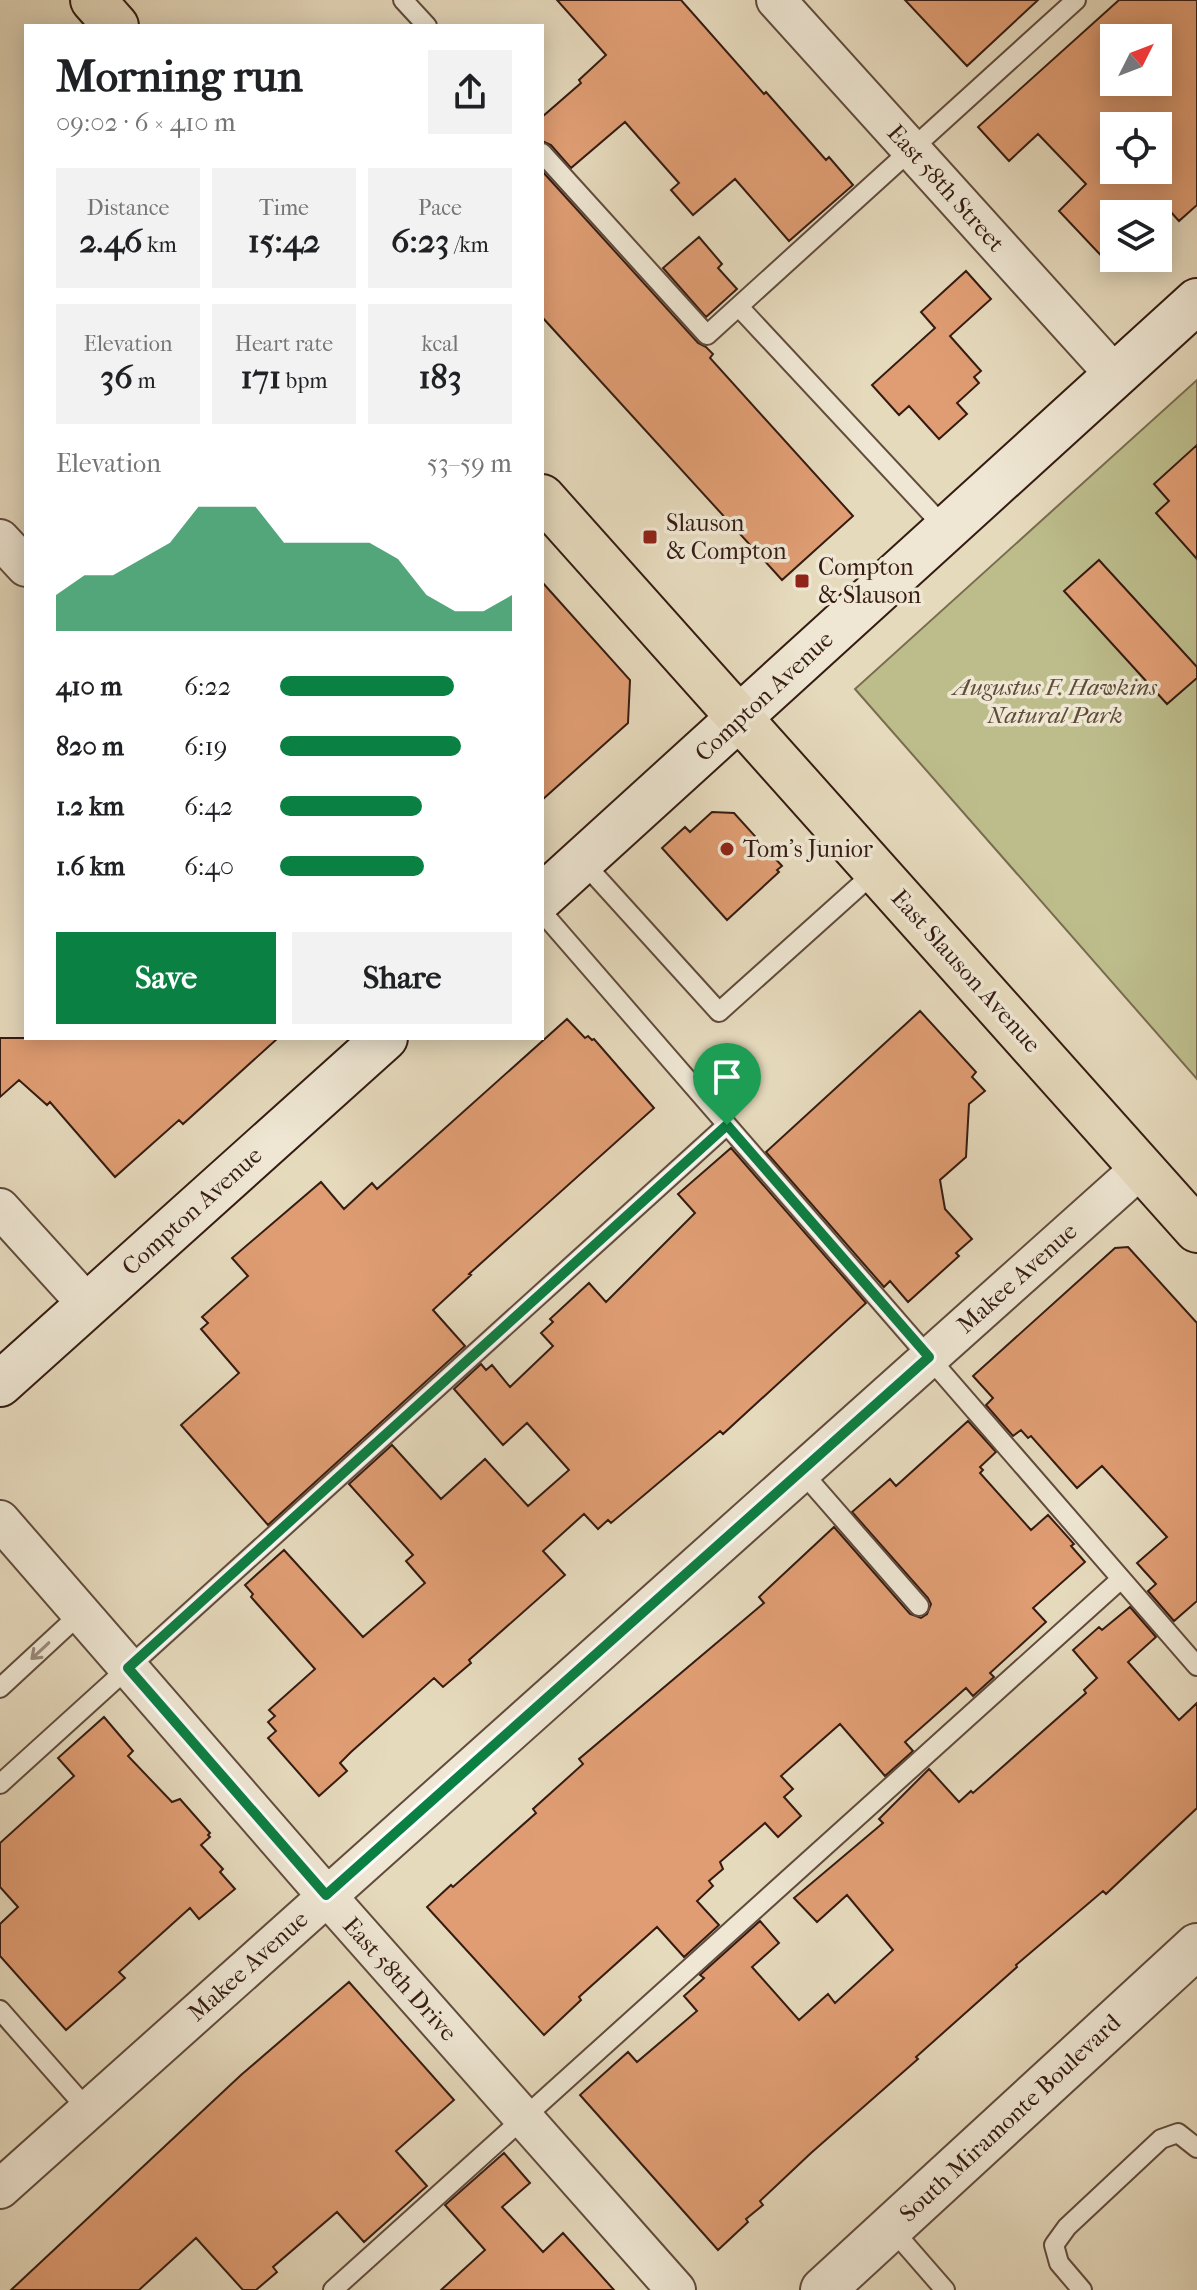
<!DOCTYPE html>
<html lang="en">
<head>
<meta charset="utf-8">
<style>
  :root { --surface:#fff; --page:#f2f2f2; --text:#202124; --muted:#757577; --accent:#0b8043 }
  body { margin:0; font-family:"IM FELL French Canon",serif; background:var(--page); color:var(--text); height:100vh; display:flex; flex-direction:column; font-size:30px; white-space:nowrap }
  * { box-sizing:border-box; margin:0 }
  p { font-size:26px; color:var(--muted) }
  .icon { flex:none; width:44px; height:44px; fill:none; stroke:currentColor; stroke-width:2; stroke-linecap:round; stroke-linejoin:round }
  .map { position:relative; flex:1; overflow:hidden }
  .details { position:absolute; left:24px; top:24px; width:520px; height:1016px; display:flex; flex-direction:column; background:var(--surface); border-radius:0px; box-shadow:0 4px 20px #0003 }
  .details>* { flex:none }
  .needle { width:52px; rotate:48deg }
  .controls { position:absolute; left:1100px; top:24px; display:grid; gap:16px }
  .controls a { display:grid; place-items:center; width:72px; height:72px; border-radius:0px; background:var(--surface); box-shadow:0 4px 20px #0003; font-size:40px }
  .pin { position:absolute; display:grid; place-items:center; width:68px; height:68px; color:#fff; margin:-82px -34px; border-radius:50% 50% 50% 0; rotate:-45deg; box-shadow:0 0 8px #0007 }
  .pin .icon { rotate:45deg }
  .round { display:grid; place-items:center; flex:none; width:84px; height:84px; border-radius:0px; background:var(--page) }
  .headline { display:flex; align-items:center; justify-content:space-between; height:136px; padding:0 32px }
  h1 { font-size:44px; font-weight:700; line-height:60px }
  .stats { display:grid; grid-template-columns:repeat(3,1fr); gap:12px; height:136px; padding:8px 32px }
  .stats div { display:grid; align-content:center; border-radius:0px; background:var(--page); text-align:center }
  .stats b { font-size:34px; font-weight:700 }
  .stats small { font-size:22px; font-weight:400 }
  .stats p { font-size:22px }
  .chart { height:224px; padding:16px 32px }
  .chart p { display:flex; justify-content:space-between }
  .chart svg { width:100%; height:144px; margin-top:8px; fill:var(--accent); opacity:.7 }
  .cta { display:flex; gap:16px; margin-top:auto; padding:16px 32px }
  .cta a { flex:1; height:92px; border-radius:0px; background:var(--accent); color:#fff; font-size:32px; font-weight:700; line-height:92px; text-align:center }
  .cta a+a { background:var(--page); color:var(--text) }
  ul { padding:0 32px; list-style:none; font-size:26px }
  li { display:grid; grid-template-columns:128px 96px 1fr; align-items:center; height:60px }
  li i { height:20px; border-radius:10px; background:var(--accent) }
  .map>svg:first-child { display:block }
  .green { fill:#bdbd8c; stroke:#796c4f; stroke-width:2 }
  .building { fill:#e09d73; stroke:#351b12; stroke-width:2; fill-rule:evenodd }
  .lines { fill:none; stroke-linecap:round; stroke-linejoin:round }
  .service-casing { stroke:#614b3d; stroke-width:22 }
  .minor-casing { stroke:#614b3d; stroke-width:42 }
  .tertiary-casing { stroke:#614b3d; stroke-width:48 }
  .secondary-casing { stroke:#351b12; stroke-width:48 }
  .primary-casing { stroke:#351b12; stroke-width:48 }
  .service { stroke:#efe7d4; stroke-width:18 }
  .minor { stroke:#efe7d4; stroke-width:38 }
  .tertiary { stroke:#efe7d4; stroke-width:44 }
  .secondary { stroke:#efe7d4; stroke-width:44 }
  .primary { stroke:#e6dabd; stroke-width:44 }
  .oneway { stroke:#9b8b7d }
  .route-casing { stroke:#fff; stroke-width:16 }
  .route { stroke:#0b8043; stroke-width:10 }
  .poi-dot { fill:#8f2418; stroke:#efe7d4; stroke-width:3 }
  .labels { text-anchor:middle; dominant-baseline:central; stroke-width:7; stroke-linejoin:round; paint-order:stroke }
  .street-label { font-size:24px; fill:#351b12; stroke:#efe7d4 }
  .poi-label { font-size:24px; fill:#351b12; stroke:#efe7d4; text-anchor:start }
  .park-label { font-size:24px; font-style:italic; fill:#5e4c37; stroke:#efe7d4 }
</style>
</head>
<body>
<div class="map">
<svg width="1197" height="2290" viewBox="0 0 1197 2290">
  <rect width="100%" height="100%" fill="#e6dabd"/>
  <filter id="stains"><feTurbulence type="fractalNoise" baseFrequency=".0025" numOctaves="4"/><feColorMatrix values="0 0 0 0 .2 0 0 0 0 .09 0 0 0 0 .02 0 0 0 .5 -.17"/></filter>
  <radialGradient id="worn" r=".72"><stop offset=".6" stop-color="#630" stop-opacity="0"/><stop offset="1" stop-color="#630" stop-opacity=".3"/></radialGradient>
  <!-- green -->
  <path class="green" d="M1197,380V1079L855,689Z"/>
  <!-- building -->
  <path class="building" d="M557,0H681L764,94L766,92L826,160L829,157L853,185L789,241L735,179L693,215L671,190L679,183L625,122L571,168L551,145L542,141V117L581,83L579,80L606,55Z
    M905,0H1038L967,66Z
    M1119,0H1197V205L1179,221L1169,210L1158,221V214H1114V258H1118L1110,265L1059,211L1086,184L1038,134L1009,161L978,127ZM1114,38H1158V82H1114ZM1114,126H1158V170H1114Z
    M542,171L698,343L706,347L713,354L710,358L853,516L782,580L542,317Z
    M699,237L722,264L718,268L737,289L706,317L663,268Z
    M966,271L991,299L950,336L981,371L974,377L979,383L957,403L967,414L939,439L909,406L899,415L872,385L935,328L921,312Z
    M1197,445V559L1156,513L1169,501L1154,484Z
    M1099,560L1197,667V678L1167,704L1064,591Z
    M542,582L630,680L628,723L542,800Z
    M712,812L734,813L782,866L777,870L779,872L727,920L662,848L685,827L690,832Z
    M920,1011L976,1072L972,1077L985,1091L969,1104L966,1157L940,1180L945,1209L972,1239L956,1253L959,1256L908,1302L890,1281L884,1287L766,1152Z
    M567,1019L585,1038L588,1036L592,1040L594,1039L654,1108L469,1274L471,1275L433,1310L465,1346L268,1525L181,1425L239,1373L201,1329L208,1323L202,1317L248,1276L232,1258L321,1182L344,1209L372,1183L377,1189Z
    M0,1038H278L183,1124L179,1120L115,1177L50,1102L47,1105L19,1080L0,1097Z
    M731,1148L866,1303L723,1434L720,1431L611,1523L608,1520L598,1529L584,1514L543,1551L565,1575L469,1660L471,1663L443,1687L434,1678L351,1752L340,1763L347,1771L319,1796L268,1738L276,1731L268,1722L275,1716L269,1710L315,1669L251,1597L253,1594L245,1585L284,1550L363,1637L425,1583L406,1561L413,1555L349,1484L392,1445L441,1499L485,1459L528,1506L569,1470L527,1423L503,1445L454,1389L481,1364L486,1370L492,1365L510,1387L553,1346L541,1333L553,1322L550,1319L589,1283L606,1302L695,1213L678,1194Z
    M1128,1247L1197,1323V1601L1174,1621L1148,1591L1156,1584L1137,1563L1167,1537L1102,1466L1077,1488L1031,1436L1028,1438L1021,1430L1013,1436L986,1405L993,1398L973,1376L1115,1248Z
    M968,1421L996,1452L980,1467L983,1470L980,1473L1031,1530L1048,1515L1074,1544L1071,1546L1085,1562L1033,1608L1046,1622L990,1673L994,1677L973,1696L966,1688L905,1742L913,1751L885,1776L840,1724L781,1776L793,1789L784,1797L801,1816L778,1837L765,1823L720,1862L723,1869L709,1881L713,1886L697,1901L719,1925L684,1957L657,1927L579,1997L581,2000L544,2035L427,1907L451,1885L453,1887L536,1813L533,1809L583,1764L579,1759L764,1603L759,1597L834,1527L910,1614L921,1618L927,1614L931,1604L928,1598L852,1512L890,1479L896,1486Z
    M1130,1607L1156,1637L1128,1662L1179,1720L1197,1703V1808L1106,1894L1103,1891L1016,1965L1017,1967L916,2057L918,2059L811,2153L760,2201L763,2205L746,2219L748,2222L718,2250L580,2095L628,2052L637,2062L697,2011L684,1996L704,1978L700,1975L760,1921L779,1943L752,1967L799,2020L828,1994L835,2003L893,1950L847,1895L817,1922L794,1898L883,1823L879,1819L929,1769L959,1802L971,1791L973,1793L1086,1693L1084,1690L1097,1678L1073,1650L1099,1627L1102,1630Z
    M104,1717L133,1751L128,1756L172,1802L180,1799L210,1833L208,1835L210,1837L201,1845L223,1869L220,1872L235,1889L199,1919L190,1908L119,1972L125,1978L66,2030L0,1956V1924L18,1907L0,1887V1843L74,1776L58,1758Z
    M349,1982L454,2100L396,2151L427,2186L364,2242L337,2212L273,2267L277,2272L256,2290H243L196,2238L139,2290H11L241,2075Z
    M504,2153L530,2183L502,2207L543,2252L563,2233L614,2290H441L485,2250L445,2205Z"/>
  <g class="lines">
    <!-- service casing -->
    <g class="service-casing">
      <path id="service" d="M403,0L427,26
        M542,153L707,335L1076,0
        M739,307L947,530
        M582,861L719,1012L876,871
        M542,912L1197,1666
        M802,1472L919,1606
        M0,1688L81,1613
        M0,1784L727,1125
        M0,2010L88,2110
        M891,2228L945,2290
        M333,2290L1121,1579
        M1082,2290L1059,2263L1054,2245L1067,2227L1161,2139L1178,2133L1197,2148"/>
    </g>
    <!-- minor casing -->
    <g class="minor-casing">
      <path id="minor" d="M776,0L1116,376
        M0,539L26,567
        M0,1208L88,1305
        M0,1520L326,1895L676,2290
        M0,2189L1141,1168"/>
    </g>
    <!-- tertiary casing -->
    <g class="tertiary-casing">
      <path id="tertiary" d="M823,2290L1197,1946"/>
    </g>
    <!-- secondary casing -->
    <g class="secondary-casing">
      <path id="secondary" d="M542,897L1197,301
        M0,1384L385,1038"/>
    </g>
    <!-- primary casing -->
    <g class="primary-casing">
      <path id="primary" d="M93,0L116,26
        M542,497L1197,1230"/>
    </g>
    <!-- service -->
    <use href="#service" class="service"/>
    <!-- minor -->
    <use href="#minor" class="minor"/>
    <!-- tertiary -->
    <use href="#tertiary" class="tertiary"/>
    <!-- secondary -->
    <use href="#secondary" class="secondary"/>
    <!-- primary -->
    <use href="#primary" class="primary"/>
  </g>
  <!-- one-way arrows -->
  <defs><path id="oneway-shaft" d="M-6 0H5M1.5-3L5.5 0L1.5 3" fill="none" stroke-width="1.6" stroke-linecap="round" stroke-linejoin="round" transform="scale(2)"/></defs>
  <use class="oneway" href="#oneway-shaft" transform="translate(40 1651) rotate(137)"/>
  <g class="lines">
    <!-- route casing -->
    <g class="route-casing">
      <path id="route" d="M727,1125L929,1357L326,1895L128,1668Z"/>
    </g>
    <!-- route -->
    <use href="#route" class="route"/>
  </g>
  <!-- markers -->
  <g class="poi-dot">
    <rect x="642" y="529" width="16" height="16" rx="4"/>
    <rect x="794" y="573" width="16" height="16" rx="4"/>
    <circle cx="727" cy="849" r="8"/>
  </g>
  <g class="labels">
    <!-- street labels -->
    <g class="street-label">
      <text transform="translate(946 188) rotate(48)">East 58th Street</text>
      <text transform="translate(764 696) rotate(-43)">Compton Avenue</text>
      <text transform="translate(966 971) rotate(48)">East Slauson Avenue</text>
      <text transform="translate(192 1211) rotate(-42)">Compton Avenue</text>
      <text transform="translate(1017 1278) rotate(-42)">Makee Avenue</text>
      <text transform="translate(248 1966) rotate(-42)">Makee Avenue</text>
      <text transform="translate(400 1979) rotate(48)">East 58th Drive</text>
      <text transform="translate(1010 2118) rotate(-43)">South Miramonte Boulevard</text>
    </g>
    <!-- poi labels -->
    <g class="poi-label">
      <text x="666" y="523">Slauson<tspan x="666" dy="28">&amp; Compton</tspan></text>
      <text x="818" y="567">Compton<tspan x="818" dy="28">&amp; Slauson</tspan></text>
      <text x="743" y="849">Tom's Junior</text>
    </g>
    <!-- park labels -->
    <g class="park-label">
      <text x="1055" y="687">Augustus F. Hawkins<tspan x="1055" dy="28">Natural Park</tspan></text>
    </g>
  </g>
  <rect width="100%" height="100%" filter="url(#stains)"/>
  <rect width="100%" height="100%" fill="url(#worn)"/>
</svg>
<div class="controls">
<a><svg class="needle" viewBox="-14 -14 28 28"><path d="M0-13l5 13h-10z" fill="#e53935"/><path d="M0 13l5-13h-10z" fill="#757577"/></svg></a>
<a><svg class="icon" aria-label="locate" viewBox="0 0 24 24"><circle cx="12" cy="12" r="6"/><path d="M12 2v4M12 18v4M2 12h4M18 12h4"/></svg></a>
<a><svg class="icon" aria-label="layers" viewBox="0 0 24 24"><path d="M12 4l9 5-9 5-9-5zM3 14l9 5 9-5"/></svg></a>
</div>
<div class="pin" style="left:727px;top:1125px;background:#1e9e55"><svg class="icon" aria-label="arrive" viewBox="0 0 24 24"><path d="M6 21V4h12l-3 4 3 4H6"/></svg></div>
<section class="details">
<div class="headline"><div><h1>Morning run</h1><p>09:02 · 6 × 410 m</p></div><a class="round"><svg class="icon" aria-label="share" viewBox="0 0 24 24"><path d="M12 15V3M7 8l5-5 5 5M5 13v7h14v-7"/></svg></a></div>
<div class="stats">
<div><p>Distance</p><b>2.46<small> km</small></b></div>
<div><p>Time</p><b>15:42</b></div>
<div><p>Pace</p><b>6:23<small> /km</small></b></div>
</div>
<div class="stats">
<div><p>Elevation</p><b>36<small> m</small></b></div>
<div><p>Heart rate</p><b>171<small> bpm</small></b></div>
<div><p>kcal</p><b>183</b></div>
</div>
<div class="chart"><p><span>Elevation</span>53–59 m</p>
<svg viewBox="0 0 160 44" preserveAspectRatio="none"><path d="M0 44V33L10 27L20 27L30 22L40 17L50 6L60 6L70 6L80 17L90 17L100 17L110 17L120 22L130 33L140 38L150 38L160 33V44z"/></svg>
</div>
<ul>
<li><b>410 m</b>6:22<i style="width:75%"></i></li>
<li><b>820 m</b>6:19<i style="width:78%"></i></li>
<li><b>1.2 km</b>6:42<i style="width:61%"></i></li>
<li><b>1.6 km</b>6:40<i style="width:62%"></i></li>
</ul>
<div class="cta"><a>Save</a><a>Share</a></div>
</section>
</div>
</body>
</html>
